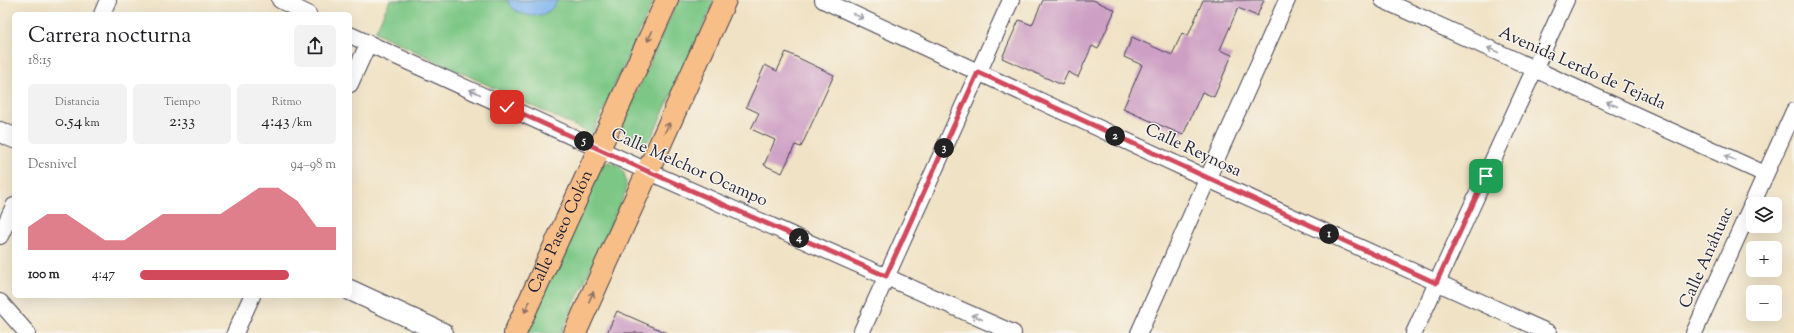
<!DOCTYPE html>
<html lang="es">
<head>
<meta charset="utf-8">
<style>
  :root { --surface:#fff; --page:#f2f2f2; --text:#202124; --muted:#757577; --accent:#d1495b }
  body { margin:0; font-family:"Sorts Mill Goudy",serif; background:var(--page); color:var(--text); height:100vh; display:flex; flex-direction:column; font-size:15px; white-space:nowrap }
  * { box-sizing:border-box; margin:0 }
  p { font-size:13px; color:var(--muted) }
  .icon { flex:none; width:22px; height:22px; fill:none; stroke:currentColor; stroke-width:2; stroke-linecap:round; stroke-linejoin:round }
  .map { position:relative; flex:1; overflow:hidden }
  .sheet { position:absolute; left:12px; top:12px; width:340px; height:286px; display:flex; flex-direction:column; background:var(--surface); border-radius:6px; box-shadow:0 4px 16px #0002 }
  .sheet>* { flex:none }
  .tools { position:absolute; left:1746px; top:197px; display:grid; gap:8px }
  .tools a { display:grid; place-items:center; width:36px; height:36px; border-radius:6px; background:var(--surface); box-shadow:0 4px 16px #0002; font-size:20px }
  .pin { position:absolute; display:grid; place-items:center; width:34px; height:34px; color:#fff; margin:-17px; border-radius:8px; box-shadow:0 2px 6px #0006 }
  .km { position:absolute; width:20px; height:20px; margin:-10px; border-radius:50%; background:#222; color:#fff; font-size:11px; line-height:20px; text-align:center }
  .round { display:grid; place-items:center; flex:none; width:42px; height:42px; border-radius:6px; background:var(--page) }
  .overview { display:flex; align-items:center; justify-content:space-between; height:68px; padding:0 16px }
  h1 { font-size:22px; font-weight:600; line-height:30px }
  .figures { display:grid; grid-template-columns:repeat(3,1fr); gap:6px; height:68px; padding:4px 16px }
  .figures div { display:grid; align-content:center; border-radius:6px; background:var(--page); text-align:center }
  .figures b { font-size:17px; font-weight:600 }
  .figures small { font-size:11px; font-weight:400 }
  .figures p { font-size:11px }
  .chart { height:112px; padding:8px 16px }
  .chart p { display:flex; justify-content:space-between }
  .chart svg { width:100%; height:72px; margin-top:4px; fill:var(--accent); opacity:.7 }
  ul { padding:0 16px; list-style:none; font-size:13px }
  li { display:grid; grid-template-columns:64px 48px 1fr; align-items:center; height:30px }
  li i { height:10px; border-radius:5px; background:var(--accent) }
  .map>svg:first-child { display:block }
  .green { fill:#7cc785; stroke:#4f7460 }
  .water { fill:#82b7f0; stroke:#526c96 }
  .building { fill:#cd9fc4 }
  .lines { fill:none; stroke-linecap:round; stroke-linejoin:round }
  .minor-casing { stroke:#413f50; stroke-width:18 }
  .tertiary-casing { stroke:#413f50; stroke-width:22 }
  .primary-casing { stroke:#413f50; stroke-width:24 }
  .minor { stroke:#fff; stroke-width:16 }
  .tertiary { stroke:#fff; stroke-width:20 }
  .primary { stroke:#f7be88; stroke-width:22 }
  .oneway { stroke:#9c9ca7 }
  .oneway2 { stroke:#8c7062 }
  .route-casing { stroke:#fff; stroke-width:8 }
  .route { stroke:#d1495b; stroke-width:5 }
  .labels { text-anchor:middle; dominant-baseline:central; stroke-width:3; stroke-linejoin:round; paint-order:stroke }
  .street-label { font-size:17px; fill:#22223b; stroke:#f7f3e8 }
</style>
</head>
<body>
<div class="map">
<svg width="1794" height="333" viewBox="0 0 1794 333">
  <rect width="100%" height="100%" fill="#f7f3e8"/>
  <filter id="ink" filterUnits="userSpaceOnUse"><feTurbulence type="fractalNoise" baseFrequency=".025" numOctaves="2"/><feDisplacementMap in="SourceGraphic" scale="8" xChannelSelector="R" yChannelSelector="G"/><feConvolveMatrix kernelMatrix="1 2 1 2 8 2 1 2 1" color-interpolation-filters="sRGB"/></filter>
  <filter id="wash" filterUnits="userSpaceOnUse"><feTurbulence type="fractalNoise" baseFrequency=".012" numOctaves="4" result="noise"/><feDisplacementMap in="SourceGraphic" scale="16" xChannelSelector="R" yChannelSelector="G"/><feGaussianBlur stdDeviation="0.9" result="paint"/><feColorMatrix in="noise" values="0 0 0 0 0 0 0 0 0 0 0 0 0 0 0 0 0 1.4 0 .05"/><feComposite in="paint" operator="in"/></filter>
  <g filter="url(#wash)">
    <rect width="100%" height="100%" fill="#f0e2c5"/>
    <!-- green -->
    <path class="green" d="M390,0H654L592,134L375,32Z
      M678,0H715L652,136C650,138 647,142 645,143C630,148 621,135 623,122Z
      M608,162C625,165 626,176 626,191L561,333H528V328L602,165Z"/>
    <!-- water -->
    <path class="water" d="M507,0H558C554,5 551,11 545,13C532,20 512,13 507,0Z"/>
    <g id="blocks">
      <!-- building -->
      <path class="building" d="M1043,0H1093L1115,10L1098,49L1092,46L1078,77L1068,72L1062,85L1002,58L1019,20L1032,25Z
        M1203,0H1264L1257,16L1238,8L1220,50L1232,55L1214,97L1202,92L1183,135L1123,109L1142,65L1124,57L1132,37L1172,55L1182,33L1188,36Z
        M786,52L834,75L801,147L795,145L782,173L764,165L775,140L751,129L759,113L746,107L765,65L777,71Z
        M617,311L667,333H607Z"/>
    </g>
  </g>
  <g filter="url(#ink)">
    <use href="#blocks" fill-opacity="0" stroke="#413f50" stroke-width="1"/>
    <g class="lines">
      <!-- minor casing -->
      <g class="minor-casing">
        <path id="minor" d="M280,0L308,14
          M823,0L1208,179L1549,333
          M1383,0L1765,174
          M102,14L108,0
          M350,35L647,171L1013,333
          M350,84L368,44
          M0,236L14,206
          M0,302L27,333
          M235,333L252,296
          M861,333L1011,0
          M1139,333L1287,0
          M1414,333L1566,0
          M1694,333L1794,111"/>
      </g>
      <!-- tertiary casing -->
      <g class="tertiary-casing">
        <path id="tertiary" d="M0,132L14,138
          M350,290L443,333"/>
      </g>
      <!-- primary casing -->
      <g class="primary-casing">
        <g id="primary">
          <path id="s1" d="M515,333L667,0"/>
          <path d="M575,333L725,0"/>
        </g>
      </g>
      <!-- minor -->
      <use href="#minor" class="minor"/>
      <!-- tertiary -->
      <use href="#tertiary" class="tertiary"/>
      <!-- primary -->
      <use href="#primary" class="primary"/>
    </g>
    <!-- one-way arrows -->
    <defs><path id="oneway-shaft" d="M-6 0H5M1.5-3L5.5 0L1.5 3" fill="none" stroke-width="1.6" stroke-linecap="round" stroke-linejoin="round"/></defs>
    <g class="oneway">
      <use href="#oneway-shaft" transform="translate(858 16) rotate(25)"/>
      <use href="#oneway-shaft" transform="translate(1493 50) rotate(-156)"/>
      <use href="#oneway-shaft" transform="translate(475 92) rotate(-156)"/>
      <use href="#oneway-shaft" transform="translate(1612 104) rotate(-156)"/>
      <use href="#oneway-shaft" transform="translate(1730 158) rotate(-156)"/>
      <use href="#oneway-shaft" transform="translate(977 317) rotate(-156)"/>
    </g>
    <g class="oneway2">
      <use href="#oneway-shaft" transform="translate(650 36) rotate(114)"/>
      <use href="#oneway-shaft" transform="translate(667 128) rotate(-65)"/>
      <use href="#oneway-shaft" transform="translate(591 297) rotate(-66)"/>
      <use href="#oneway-shaft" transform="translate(527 307) rotate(114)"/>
    </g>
  </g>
  <g class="lines" filter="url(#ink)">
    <!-- route casing -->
    <g class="route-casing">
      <path id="route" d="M507,107L647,171L886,276L978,72L1436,283L1486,176"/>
    </g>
    <!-- route -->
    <use href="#route" class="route"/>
  </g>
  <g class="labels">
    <!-- street labels -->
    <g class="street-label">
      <text transform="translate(1582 69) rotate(24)">Avenida Lerdo de Tejada</text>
      <text transform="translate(1193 151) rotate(25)">Calle Reynosa</text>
      <text transform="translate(689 168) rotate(24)">Calle Melchor Ocampo</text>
      <text stroke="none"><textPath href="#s1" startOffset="111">Calle Paseo Colón</textPath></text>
      <text transform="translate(1707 258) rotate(-66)">Calle Anáhuac</text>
    </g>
  </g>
</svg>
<div class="tools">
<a><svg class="icon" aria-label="layers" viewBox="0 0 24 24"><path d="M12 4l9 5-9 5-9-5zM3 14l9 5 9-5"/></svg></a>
<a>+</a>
<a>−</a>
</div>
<div class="pin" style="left:1486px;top:176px;background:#1e9e55"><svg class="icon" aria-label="arrive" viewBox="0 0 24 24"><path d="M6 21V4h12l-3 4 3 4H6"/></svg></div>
<div class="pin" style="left:507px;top:107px;background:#d93025"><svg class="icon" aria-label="check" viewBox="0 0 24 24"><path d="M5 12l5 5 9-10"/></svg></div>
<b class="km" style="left:1329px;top:234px">1</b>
<b class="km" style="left:1115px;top:136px">2</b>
<b class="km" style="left:944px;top:148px">3</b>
<b class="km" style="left:799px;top:238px">4</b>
<b class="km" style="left:584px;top:141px">5</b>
<section class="sheet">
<div class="overview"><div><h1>Carrera nocturna</h1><p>18:15</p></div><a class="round"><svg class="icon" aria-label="share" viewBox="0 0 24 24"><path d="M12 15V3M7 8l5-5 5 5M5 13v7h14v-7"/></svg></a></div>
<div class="figures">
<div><p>Distancia</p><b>0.54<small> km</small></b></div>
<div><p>Tiempo</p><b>2:33</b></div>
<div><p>Ritmo</p><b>4:43<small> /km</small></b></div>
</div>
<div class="chart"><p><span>Desnivel</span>94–98 m</p>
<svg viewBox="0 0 160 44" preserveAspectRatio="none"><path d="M0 44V30L10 22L20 22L30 30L40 38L50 38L60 30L70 22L80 22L90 22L100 22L110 14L120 6L130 6L140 14L150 30L160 30V44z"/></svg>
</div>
<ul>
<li><b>100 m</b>4:47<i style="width:76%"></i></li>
</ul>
</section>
</div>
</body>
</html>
